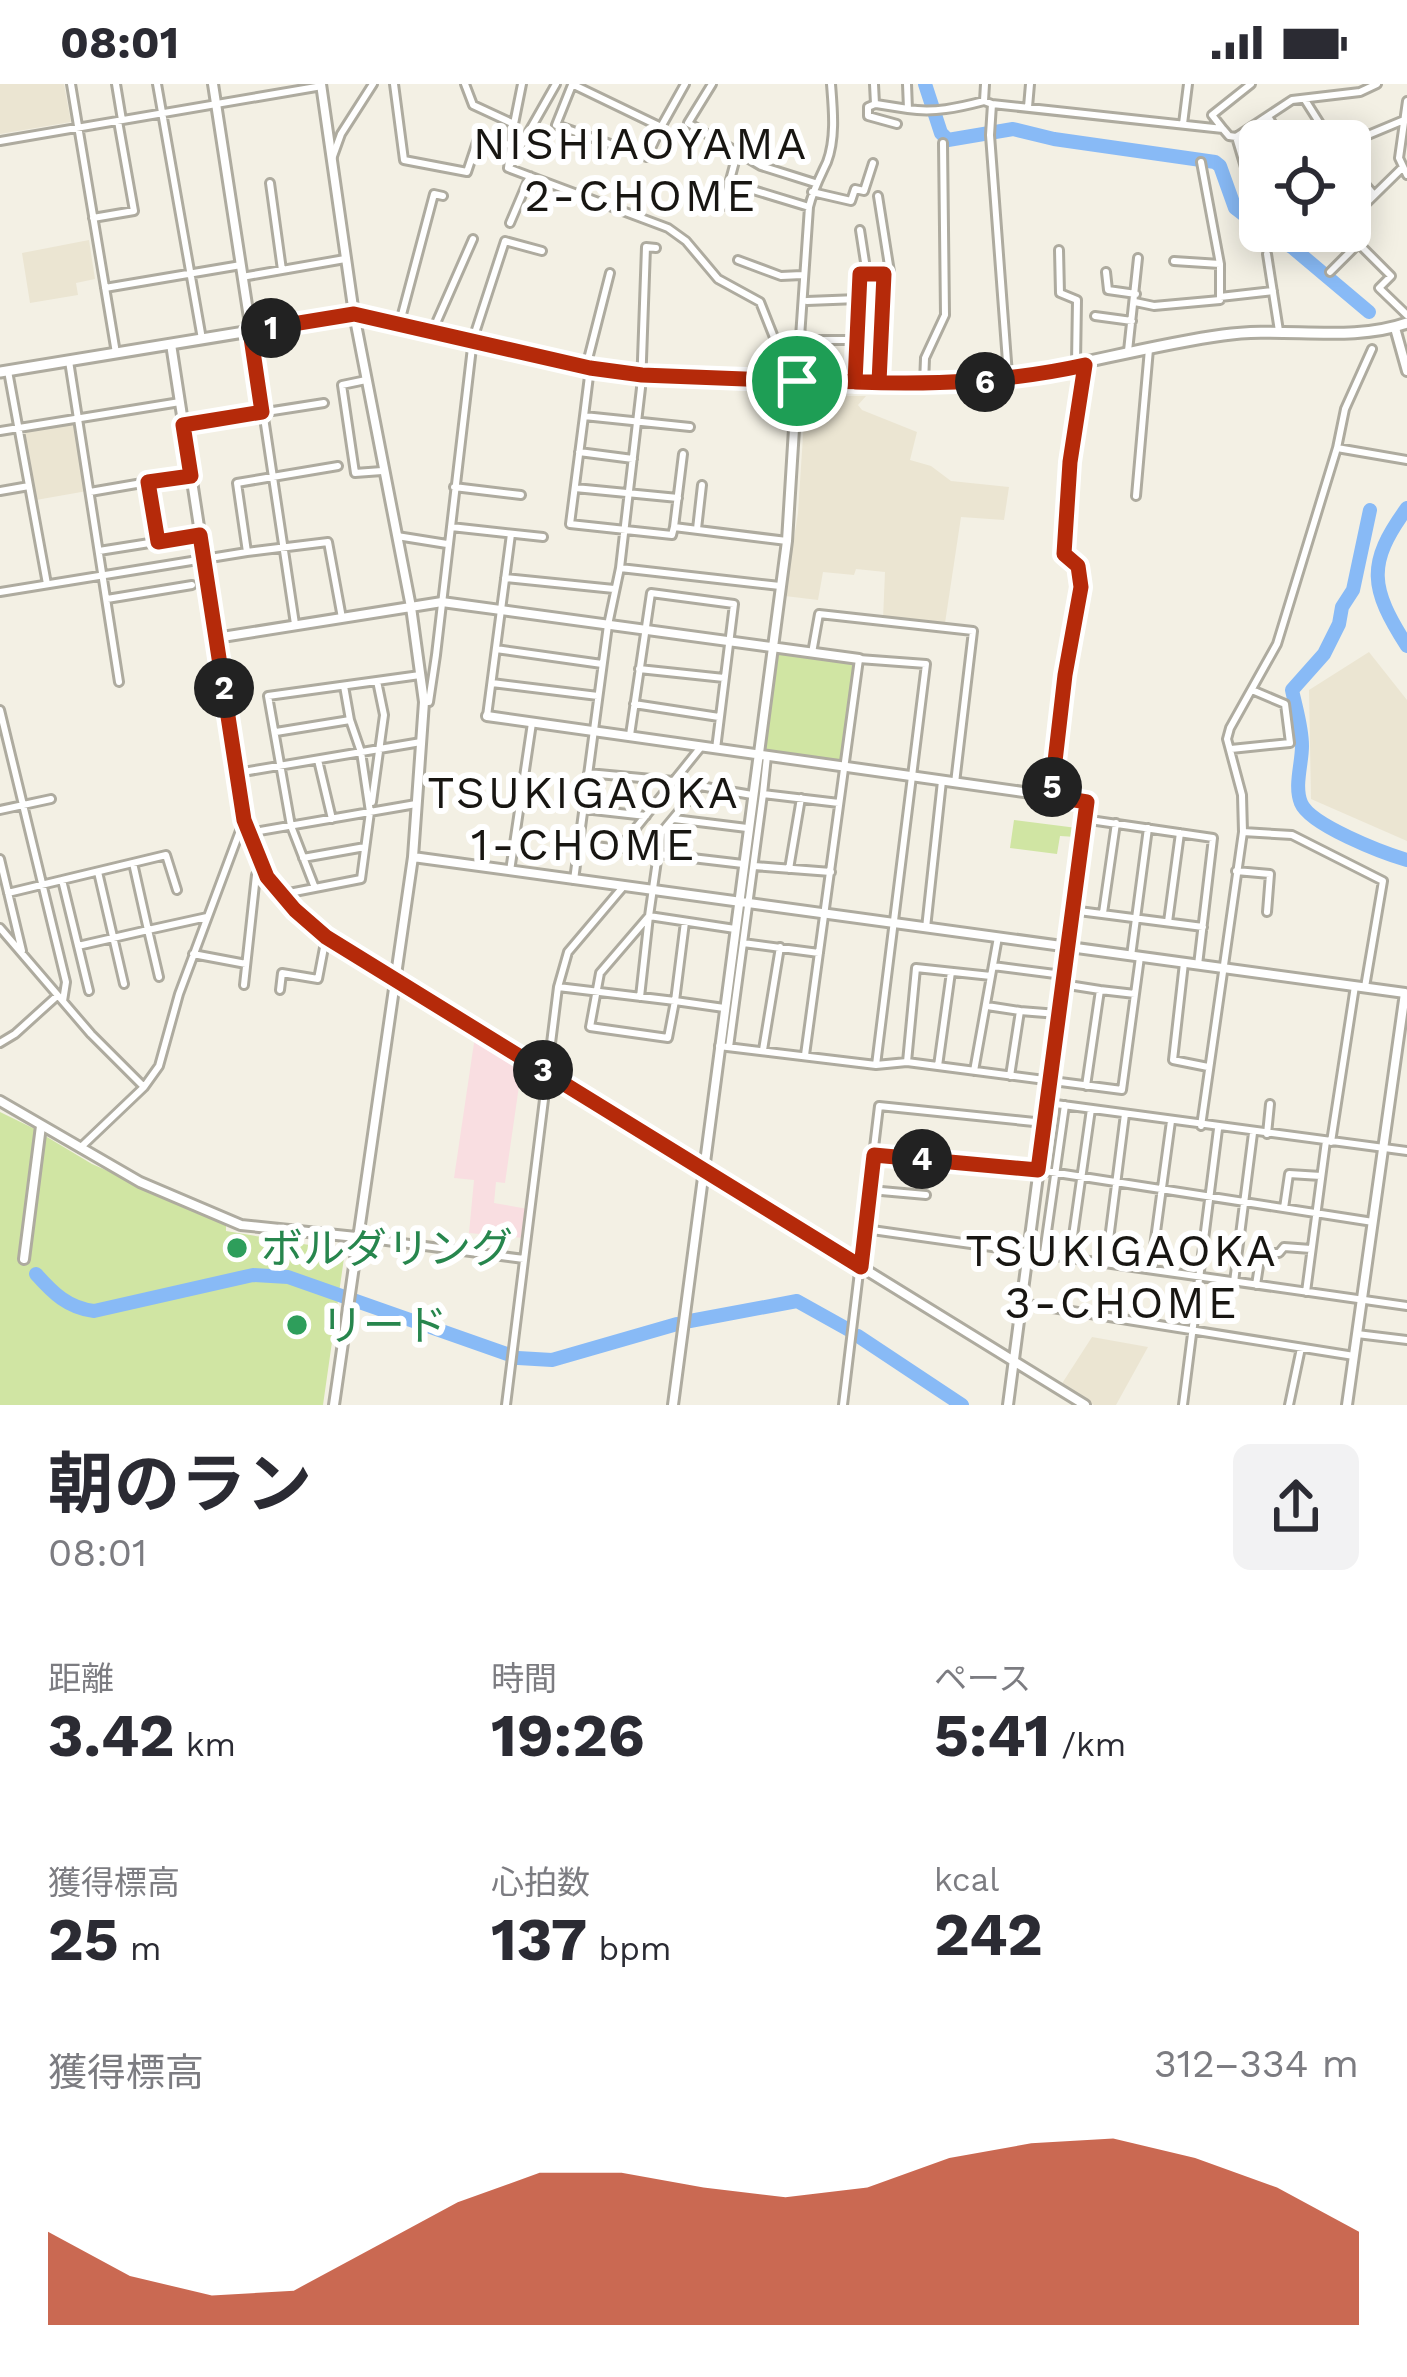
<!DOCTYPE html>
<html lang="ja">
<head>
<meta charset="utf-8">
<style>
  :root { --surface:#fff; --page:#f2f2f3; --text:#2b2b33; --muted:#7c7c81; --accent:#b52a0a }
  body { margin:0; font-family:"Work Sans","Noto Sans JP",sans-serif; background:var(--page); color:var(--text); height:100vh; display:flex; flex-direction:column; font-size:45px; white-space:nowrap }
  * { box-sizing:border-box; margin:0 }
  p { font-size:39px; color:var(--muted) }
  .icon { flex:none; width:66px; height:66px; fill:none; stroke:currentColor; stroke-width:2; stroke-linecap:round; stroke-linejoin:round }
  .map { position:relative; height:1321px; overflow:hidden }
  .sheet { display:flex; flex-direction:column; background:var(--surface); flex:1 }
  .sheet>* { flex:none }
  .tools { position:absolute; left:1239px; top:36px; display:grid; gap:24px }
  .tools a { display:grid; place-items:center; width:132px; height:132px; border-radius:18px; background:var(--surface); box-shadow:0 6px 30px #0003; font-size:60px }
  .pin { position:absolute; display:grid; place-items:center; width:102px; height:102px; color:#fff; margin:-51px; border:6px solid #fff; border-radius:50%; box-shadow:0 3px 12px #0007 }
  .km { position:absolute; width:60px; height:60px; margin:-30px; border-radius:50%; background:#222; color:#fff; font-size:33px; line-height:60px; text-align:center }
  .round { display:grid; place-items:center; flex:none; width:126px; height:126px; border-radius:18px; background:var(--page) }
  .summary { display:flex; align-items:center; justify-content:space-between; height:204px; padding:0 48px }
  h1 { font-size:66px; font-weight:700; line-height:90px }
  .metrics { display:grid; grid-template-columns:repeat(3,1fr); gap:18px; height:204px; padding:12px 48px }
  .metrics div { display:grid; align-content:center }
  .metrics b { font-size:60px; font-weight:700 }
  .metrics small { font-size:33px; font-weight:400 }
  .metrics p { font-size:33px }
  .chart { height:336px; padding:24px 48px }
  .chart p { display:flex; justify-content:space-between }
  .chart svg { width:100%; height:216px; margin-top:12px; fill:var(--accent); opacity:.7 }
  .status { display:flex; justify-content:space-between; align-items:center; height:84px; padding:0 60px; background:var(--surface); direction:ltr }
  .status svg { height:33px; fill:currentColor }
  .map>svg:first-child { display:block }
  .built { fill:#ebe5d2 }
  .medical { fill:#f9dee1 }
  .green { fill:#d0e5a3 }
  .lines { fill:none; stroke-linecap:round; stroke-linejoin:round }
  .river { stroke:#88baf6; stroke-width:14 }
  .minor-casing { stroke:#aeab9f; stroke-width:12 }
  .tertiary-casing { stroke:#aeab9f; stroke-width:14 }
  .secondary-casing { stroke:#aeab9f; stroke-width:15 }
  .minor { stroke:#fff; stroke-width:6 }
  .tertiary { stroke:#fff; stroke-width:8 }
  .secondary { stroke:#fff; stroke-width:9 }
  .route-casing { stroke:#fff; stroke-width:24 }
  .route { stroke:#b52a0a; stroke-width:15 }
  .leisure-dot { fill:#2e9e5b; stroke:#fff; stroke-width:4.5 }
  .labels { text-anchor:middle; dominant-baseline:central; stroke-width:12; stroke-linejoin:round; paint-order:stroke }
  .leisure-label { font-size:42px; fill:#27864d; stroke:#fff; text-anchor:start }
  .neighbourhood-label { font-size:45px; letter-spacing:3px; fill:#181612; stroke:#fff }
</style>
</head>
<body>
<div class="status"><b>08:01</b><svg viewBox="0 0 49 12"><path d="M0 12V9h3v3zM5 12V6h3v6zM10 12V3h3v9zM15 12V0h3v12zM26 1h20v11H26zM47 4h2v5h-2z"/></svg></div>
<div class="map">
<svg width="1407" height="1321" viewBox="0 0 1407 1321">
  <rect width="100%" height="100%" fill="#f3f0e4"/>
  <!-- built -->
  <path class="built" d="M0,0H64L71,38L0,50Z
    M89,156L95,195L76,199L78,211L30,219L22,169Z
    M813,312H866L858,321L862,326L917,348L910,376L931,382L951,397L1009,403L1004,436L961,433L945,539L883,535L885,488L856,485L854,491L823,488L818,516L785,512L798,429L805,321Z
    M73,339L87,407L36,416L23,352L28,346Z
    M1369,568L1407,616V757L1311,715L1309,606Z
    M1092,1253L1148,1263L1116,1321H1094L1061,1301Z"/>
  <!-- medical -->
  <path class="medical" d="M475,952L522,981L505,1099L496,1098L494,1119L528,1125L523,1154L469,1149L474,1096L454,1094Z"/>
  <!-- green -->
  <path class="green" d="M777,570L856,579L845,680L759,668Z
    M1014,736L1077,744L1076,753L1060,752L1057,770L1010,764Z
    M0,1028L39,1047L28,1169L42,1050L92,1080L226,1139V1147L345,1167L323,1321H0Z"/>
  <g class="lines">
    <!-- river -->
    <path class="river" d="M925,0L941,49L948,56L1013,45L1054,55L1215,78L1220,82L1235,124L1260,143
      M1267,147L1293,164L1369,228
      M1407,424C1366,480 1370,504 1407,562
      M1370,426L1353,506L1342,523L1339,540L1324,570L1292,606C1296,625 1302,643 1302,662C1302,680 1294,702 1301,719C1310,741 1383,769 1407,776
      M36,1190C53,1209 68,1224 94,1227L253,1191L288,1193L507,1270
      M690,1237L797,1217L849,1246
      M858,1252L962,1321
      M518,1274L552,1276L677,1240"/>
    <!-- minor casing -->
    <g class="minor-casing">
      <path id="minor" d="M71,0L116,269
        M116,0L122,36
        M157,0L202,255
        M394,0L404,76L467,88L479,52L510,61
        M465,0L473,21L514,40L508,84
        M712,0L688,39L761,82L815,99
        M874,0L875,20L868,23V32L897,40
        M907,0L908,25C934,29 957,24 984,17
        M985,0L984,17L992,20L990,51L1008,291
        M572,1L556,41L647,73L661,43
        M574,1L661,43L685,0
        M1305,16L1331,57
        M1407,17L1399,74L1407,91
        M876,20L908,25
        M992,20L1223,45L1229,52L1236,53L1292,16L1360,8L1377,0
        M1028,23L1030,0
        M1269,34L1283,57
        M514,40L522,0
        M1183,40L1188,0
        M1223,45L1212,31L1251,0
        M1368,51L1404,36
        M1236,53L1253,110
        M0,57L322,2
        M332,75L341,50L373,0
        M510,81L556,0
        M1350,82L1374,111
        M508,84L668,144L686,157L718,195L760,218L777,261H797
        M270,99L282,186
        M730,99L809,123
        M812,108L851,117L855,105L864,107L873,79
        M723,122L737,70
        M93,134L134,127L118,37
        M1350,135L1401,85
        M510,139L530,92
        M860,146L867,191
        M1346,147L1391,192L1379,204L1407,231
        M1059,166L1060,209L1077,216L1076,279
        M1267,170L1279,247
        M738,176L781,192L802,191
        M1174,177L1220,180
        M1106,188L1108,206L1136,210
        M1330,188L1357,161
        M242,193L345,175
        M105,204L241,181
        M1220,213L1273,207
        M807,217L858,215
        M1135,218L1154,222L1220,216V180L1201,78
        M1095,232L1132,237
        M400,238L434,110L443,112
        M433,246L473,155
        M251,247L295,540
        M806,256H856
        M1128,267L1138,174
        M69,277L119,598
        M586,283L610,189
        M8,287L47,500
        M366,296L342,301L355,389L382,387
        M797,297L809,123C813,106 820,93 827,78C836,54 833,25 831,0
        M855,298L860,191L890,188L878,112
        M879,299L884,190
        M924,300L925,274L945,231L943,59
        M584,332L590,284
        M183,341L324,319
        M0,347L180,318
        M1337,364L1407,376
        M579,368L633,375
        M683,370L674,443L787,457
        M148,398L191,392
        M454,403L521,411
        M575,404L678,414
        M0,407L29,402
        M90,408L148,398L158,458
        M1136,412L1149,265
        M451,443L543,453
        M674,443L672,451L570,440L584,332L690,343
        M697,445L702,401
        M397,452L447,460
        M99,467L200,451
        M247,468L328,458L342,534
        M620,484L780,502
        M505,494L614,505
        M0,508L247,468L237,399L338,382
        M107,515L192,501
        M496,565L602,580
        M812,569L819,530L973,547L955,699
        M639,585L724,594
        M492,599L598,612
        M344,602L350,636
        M424,618H429L436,571L473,255L505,157L542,167
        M634,620L719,633
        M0,626L66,898L63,917
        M487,632L511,450
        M276,648L350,636L361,668L370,728L361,795L284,810
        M630,651L651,509L734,520L716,665
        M1231,665L1290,659L1285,620L1252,606
        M318,676L332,735
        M237,689L421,658
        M588,689L673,697
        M763,710L767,672
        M1052,711L1065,591L1081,503L1078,482L1064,469L1070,378L1085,281
        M372,718L384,631L377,597
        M584,725L646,732
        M0,726L51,715
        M674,735L747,744
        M1083,735L1213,754L1198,881
        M1243,748L1292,751L1383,797L1365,903
        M248,749L416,720
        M580,760L619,765L701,663
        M658,770L743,780
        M303,774L365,763
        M0,775L22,867
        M133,779L148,846L207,833
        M754,782L831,788
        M789,785L801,714
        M510,787L532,639
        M1236,787L1270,790L1267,828
        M98,788L124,900
        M62,796L89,907
        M574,796L608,541L620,484L641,304L646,163L656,164
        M315,804L291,742L268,612L420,591
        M8,809L166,771L177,806
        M1071,826L1203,843
        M1103,829L1116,739
        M1168,838L1180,749
        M0,844L91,950L144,1003
        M926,844L942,697
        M743,859L819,869
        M78,862L148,846L159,893
        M193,870L246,880
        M1131,872L1148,744
        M1184,879L1173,976L1208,983
        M993,882L1063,891
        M1062,900L1100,906L1086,1002
        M244,901L256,791L263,785
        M558,903L675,917L685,838
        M280,906L282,889L318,895L326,853
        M1100,906L1135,910
        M640,913L649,832L735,845
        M987,922L1020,927L1010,992
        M724,924L675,917L668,954L590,943L600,889L649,832L661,749L700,702L752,711
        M1020,927L1058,930
        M0,959L15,950L57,912
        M719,962L876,981L907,978L1122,1006L1140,873
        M729,963L763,710L839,719
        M763,966L780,863
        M805,971L859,575L926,580L876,981
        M907,978L916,884L991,892
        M938,982L951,888
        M974,987L998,853
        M1048,1019L1407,1067
        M1201,1042L1243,748L1242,711L1227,655L1230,644L1277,560L1337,364L1345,325L1372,265
        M1267,1050L1270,1020
        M1331,1058L1355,902
        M80,1064L144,1003L159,982L179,910L244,736
        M874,1071L1038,1086L1373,1138
        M870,1106L926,1111
        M1284,1124L1289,1090L1321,1092
        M865,1145L1407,1222
        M356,1153L524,1175
        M1044,1169L1065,1021
        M1070,1173L1091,1025
        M1106,1179L1125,1030
        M1151,1185L1171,1037
        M1234,1198L1253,1049
        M1256,1201L1261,1169H1279L1284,1163L1311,1165
        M1306,1208L1326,1057
        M1021,1219L1354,1272
        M1357,1250L1407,1256
        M506,1321L558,903L568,868L623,803
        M843,1321L879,1022L1044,1039
        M1183,1321L1218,1045
        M1289,1321L1301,1264"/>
    </g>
    <!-- tertiary casing -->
    <g class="tertiary-casing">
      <path id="tertiary" d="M213,0L251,247
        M321,0L354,230L411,523L424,618L413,773L334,1321
        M1395,244L1407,287
        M171,260L244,736C260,785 284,821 326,853L1085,1321
        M216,554L442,518L859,575
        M487,632L1087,717L1008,1321
        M413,773L1405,909L1347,1321
        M0,1017L140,1098L241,1141L356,1153
        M24,1175L41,1042
        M673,1321L787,457L797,297"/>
    </g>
    <!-- secondary casing -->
    <g class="secondary-casing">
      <path id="secondary" d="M0,288L354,230L586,283L642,291L924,300C1027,299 1122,265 1223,251C1283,242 1350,259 1407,239"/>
    </g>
    <!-- minor -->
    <use href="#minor" class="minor"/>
    <!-- tertiary -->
    <use href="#tertiary" class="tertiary"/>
    <!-- secondary -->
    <use href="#secondary" class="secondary"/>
  </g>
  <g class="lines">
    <!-- route casing -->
    <g class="route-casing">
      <path id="route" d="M797,297L642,291L590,284L354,230L250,247L262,328L183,341L191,392L148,398L158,458L200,451L244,736L267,793L295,826L326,853L861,1183L874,1071L1038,1086L1087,718L1051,712L1065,591L1081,503L1078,482L1064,470L1070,378L1085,281C1008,298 934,301 855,298L860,190H884L879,298L797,297"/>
    </g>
    <!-- route -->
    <use href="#route" class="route"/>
  </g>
  <!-- markers -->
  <g class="leisure-dot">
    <circle cx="237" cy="1164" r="12"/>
    <circle cx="297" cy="1241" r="12"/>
  </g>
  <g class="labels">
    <!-- leisure labels -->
    <g class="leisure-label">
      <text x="261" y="1164">ボルダリング</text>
      <text x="321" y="1241">リード</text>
    </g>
    <!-- neighbourhood labels -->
    <g class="neighbourhood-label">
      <text x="641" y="59">NISHIAOYAMA<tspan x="641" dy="52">2-CHOME</tspan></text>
      <text x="584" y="708">TSUKIGAOKA<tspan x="584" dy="52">1-CHOME</tspan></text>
      <text x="1122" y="1166">TSUKIGAOKA<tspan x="1122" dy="52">3-CHOME</tspan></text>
    </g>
  </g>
</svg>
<div class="tools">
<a><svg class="icon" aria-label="locate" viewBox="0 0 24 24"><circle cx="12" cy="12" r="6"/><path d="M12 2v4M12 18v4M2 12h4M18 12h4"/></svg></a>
</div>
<div class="pin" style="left:797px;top:297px;background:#1e9e55"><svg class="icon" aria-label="arrive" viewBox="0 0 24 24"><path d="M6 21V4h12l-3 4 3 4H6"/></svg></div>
<b class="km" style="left:271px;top:244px">1</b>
<b class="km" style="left:224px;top:604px">2</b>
<b class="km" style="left:543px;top:986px">3</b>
<b class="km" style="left:922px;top:1075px">4</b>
<b class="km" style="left:1052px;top:703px">5</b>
<b class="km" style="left:985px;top:298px">6</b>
</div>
<section class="sheet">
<div class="summary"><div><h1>朝のラン</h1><p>08:01</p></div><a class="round"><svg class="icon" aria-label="share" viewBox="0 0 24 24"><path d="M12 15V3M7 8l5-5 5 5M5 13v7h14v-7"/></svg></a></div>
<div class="metrics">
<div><p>距離</p><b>3.42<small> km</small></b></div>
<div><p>時間</p><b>19:26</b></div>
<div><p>ペース</p><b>5:41<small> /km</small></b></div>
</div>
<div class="metrics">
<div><p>獲得標高</p><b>25<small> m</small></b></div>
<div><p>心拍数</p><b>137<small> bpm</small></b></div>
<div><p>kcal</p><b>242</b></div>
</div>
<div class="chart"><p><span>獲得標高</span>312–334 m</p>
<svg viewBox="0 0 160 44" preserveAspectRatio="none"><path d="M0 44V25L10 34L20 38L30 37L40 28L50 19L60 13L70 13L80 16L90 18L100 16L110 10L120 7L130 6L140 10L150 16L160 25V44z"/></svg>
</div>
</section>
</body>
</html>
